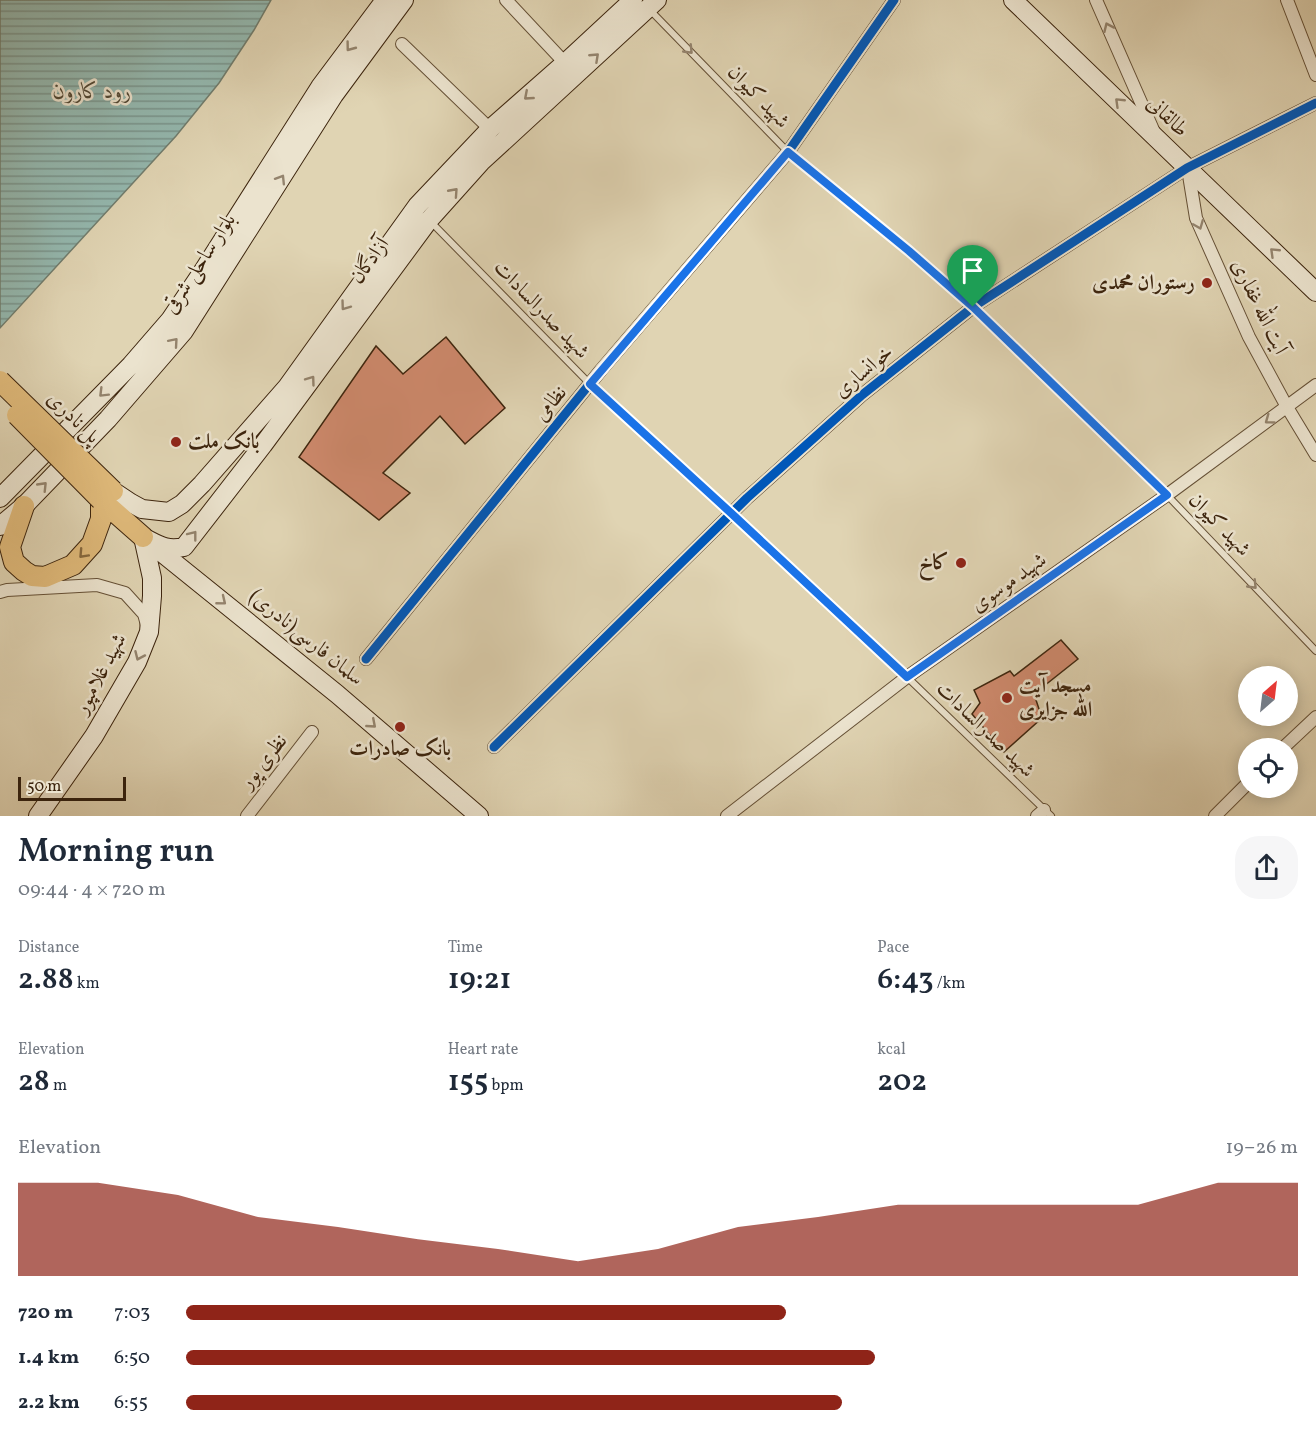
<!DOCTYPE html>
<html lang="en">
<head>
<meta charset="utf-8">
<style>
  :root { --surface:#fff; --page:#f6f6f7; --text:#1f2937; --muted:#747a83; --accent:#8f2418 }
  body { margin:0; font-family:Vollkorn,Amiri,serif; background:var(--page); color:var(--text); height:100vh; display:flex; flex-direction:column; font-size:22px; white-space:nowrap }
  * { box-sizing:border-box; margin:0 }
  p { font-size:20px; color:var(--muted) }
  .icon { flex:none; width:33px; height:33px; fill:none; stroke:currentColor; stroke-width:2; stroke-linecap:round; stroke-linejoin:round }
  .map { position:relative; height:816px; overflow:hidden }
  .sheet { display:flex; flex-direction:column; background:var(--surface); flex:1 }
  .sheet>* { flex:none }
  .needle { width:39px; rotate:28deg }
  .fabs { position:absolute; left:1238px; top:666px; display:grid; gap:12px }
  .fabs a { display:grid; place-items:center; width:60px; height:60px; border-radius:50%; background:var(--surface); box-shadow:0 3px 15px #0003; font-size:30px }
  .scale { position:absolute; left:18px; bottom:15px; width:108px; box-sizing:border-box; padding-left:6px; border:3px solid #3c240d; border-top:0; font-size:16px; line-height:21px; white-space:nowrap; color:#3c240d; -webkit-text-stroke:4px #ebe3ce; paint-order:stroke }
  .pin { position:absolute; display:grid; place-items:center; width:51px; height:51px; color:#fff; margin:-62px -26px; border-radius:50% 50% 50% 0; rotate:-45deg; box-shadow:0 0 6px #0007 }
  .pin .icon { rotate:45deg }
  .round { display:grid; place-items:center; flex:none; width:63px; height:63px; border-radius:24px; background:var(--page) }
  .head { display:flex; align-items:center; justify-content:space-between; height:102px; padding:0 18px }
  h1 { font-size:33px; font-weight:600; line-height:45px }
  .metrics { display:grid; grid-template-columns:repeat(3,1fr); gap:9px; height:102px; padding:6px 18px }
  .metrics div { display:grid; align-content:center }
  .metrics b { font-size:30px; font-weight:600 }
  .metrics small { font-size:16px; font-weight:400 }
  .metrics p { font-size:16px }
  .chart { height:168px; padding:12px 18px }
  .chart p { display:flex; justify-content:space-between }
  .chart svg { width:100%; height:108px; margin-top:6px; fill:var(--accent); opacity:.7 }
  ul { padding:0 18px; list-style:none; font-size:20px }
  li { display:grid; grid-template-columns:96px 72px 1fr; align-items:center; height:45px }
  li i { height:15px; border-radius:8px; background:var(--accent) }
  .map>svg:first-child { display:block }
  .water { fill:url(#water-rules); stroke:#717d6e; stroke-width:1.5 }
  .building { fill:#d18b6f; stroke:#3c240d; stroke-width:1.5 }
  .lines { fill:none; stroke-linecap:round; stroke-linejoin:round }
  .lane-casing { stroke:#655036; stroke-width:8 }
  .street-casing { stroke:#655036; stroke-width:14 }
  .secondary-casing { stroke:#3c240d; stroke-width:20 }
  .primary-casing { stroke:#3c240d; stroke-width:22 }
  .lane { stroke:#ebe3ce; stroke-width:6 }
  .street { stroke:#ebe3ce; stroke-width:12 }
  .secondary { stroke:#ebe3ce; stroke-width:18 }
  .primary { stroke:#e0ba7a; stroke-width:20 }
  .primary-bridge-casing { stroke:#3c240d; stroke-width:22; stroke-linecap:butt }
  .primary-bridge { stroke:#e0ba7a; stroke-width:20 }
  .cycleway-casing { stroke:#ebe3ce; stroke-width:13 }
  .cycleway { stroke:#0057b8; stroke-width:9 }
  .oneway { stroke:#94846e }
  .oneway2 { stroke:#86683e }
  .route-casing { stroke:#fff; stroke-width:12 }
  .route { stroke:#1a73e8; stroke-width:8 }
  .poi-dot { fill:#8f2418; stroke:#ebe3ce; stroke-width:2 }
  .labels { text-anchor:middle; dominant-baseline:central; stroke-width:5; stroke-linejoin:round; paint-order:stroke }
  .street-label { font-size:21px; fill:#3c240d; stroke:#ebe3ce }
  .poi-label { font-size:21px; font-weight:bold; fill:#3c240d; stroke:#ebe3ce; text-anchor:end }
  .water-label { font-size:22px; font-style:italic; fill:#524936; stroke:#ebe3ce }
</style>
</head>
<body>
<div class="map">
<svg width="1316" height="816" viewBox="0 0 1316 816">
  <defs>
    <pattern id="water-rules" width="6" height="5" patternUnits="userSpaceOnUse" patternTransform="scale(1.5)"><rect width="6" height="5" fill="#94b8af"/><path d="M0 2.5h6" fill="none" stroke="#7a958d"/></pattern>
  </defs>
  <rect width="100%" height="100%" fill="#e0d4b3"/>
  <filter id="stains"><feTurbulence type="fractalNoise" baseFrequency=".00333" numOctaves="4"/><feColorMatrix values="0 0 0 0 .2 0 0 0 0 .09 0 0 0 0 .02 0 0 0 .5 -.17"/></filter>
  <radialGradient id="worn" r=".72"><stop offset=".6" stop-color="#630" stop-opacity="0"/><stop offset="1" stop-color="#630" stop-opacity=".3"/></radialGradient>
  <!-- water -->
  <path class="water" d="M0,0H271L254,30L219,83L176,136L0,328Z"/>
  <!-- building -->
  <path class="building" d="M446,337L505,408L465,444L440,416L383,473L410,493L379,520L299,457L376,346L403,374Z
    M1061,640L1078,659L1034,694L1042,718L1004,752L972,714L980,703L974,690L1010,671L1014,676Z"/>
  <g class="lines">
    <!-- lane casing -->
    <g class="lane-casing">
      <path id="lane" d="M649,9L788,152L909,251L973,307L1167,495L1316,651
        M431,222L590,384L731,513L907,677L1051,816"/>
    </g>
    <!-- street casing -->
    <g class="street-casing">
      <path id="street" d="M506,0L565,63
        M1096,0L1154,132
        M1287,0L1316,75
        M402,44L490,129
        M1188,169L1196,218L1249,337L1287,407L1316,455
        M0,592L7,590L97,585L125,593L144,614L147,625
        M366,659L601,370L788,152L894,0
        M494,747L747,498L862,395L973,307L1187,168L1316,103
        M1283,748L1316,717
        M247,816L312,732
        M727,816L907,677L1167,495L1316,385
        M1037,816L1044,810
        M1215,816L1248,783"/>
    </g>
    <!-- secondary casing -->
    <g class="secondary-casing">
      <path id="secondary" d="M1013,0L1316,292
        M113,491L131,503L142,509L169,512L182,504L202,484L287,387L417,206L490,129L565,63L633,0
        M0,498L131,365L170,320L203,271L320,87L385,0
        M0,526L24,506L108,419L184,331L334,95L404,0
        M143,537C159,545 166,551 184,547L263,445L429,220L481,162L657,0
        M156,548L337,694L479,816
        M38,816L94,736L137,662L149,632L152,596V578L143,537"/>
    </g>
    <!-- primary casing -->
    <g class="primary-casing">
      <path id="primary" d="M101,500L143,537
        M24,506L10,547L14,562L24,571L32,576L45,577L73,565L92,544L101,519V500"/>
    </g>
    <!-- lane -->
    <use href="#lane" class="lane"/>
    <!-- street -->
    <use href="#street" class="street"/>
    <!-- secondary -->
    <use href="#secondary" class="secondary"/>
    <!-- primary -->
    <use href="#primary" class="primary"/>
    <!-- primary-bridge casing -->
    <g class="primary-bridge-casing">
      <path id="primary-bridge" d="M0,381L113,491
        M17,415L101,500"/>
    </g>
    <!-- primary-bridge -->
    <use href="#primary-bridge" class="primary-bridge"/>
    <!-- cycleway casing -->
    <g class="cycleway-casing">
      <path id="cycleway" d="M366,659L601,370L788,152L894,0
        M494,747L747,498L862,395L973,307L1187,168L1316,103"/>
    </g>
    <!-- cycleway -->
    <use href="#cycleway" class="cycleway"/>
  </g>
  <!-- one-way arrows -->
  <defs><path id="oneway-chevron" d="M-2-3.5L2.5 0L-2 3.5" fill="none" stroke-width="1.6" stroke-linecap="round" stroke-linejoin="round" transform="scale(1.5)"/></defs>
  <g class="oneway">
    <use href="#oneway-chevron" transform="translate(1108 27) rotate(-114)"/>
    <use href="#oneway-chevron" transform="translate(350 47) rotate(127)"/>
    <use href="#oneway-chevron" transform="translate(689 50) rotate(46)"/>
    <use href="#oneway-chevron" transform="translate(595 57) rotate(-43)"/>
    <use href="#oneway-chevron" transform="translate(528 96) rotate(139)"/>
    <use href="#oneway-chevron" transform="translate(1119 102) rotate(-136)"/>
    <use href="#oneway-chevron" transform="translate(281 179) rotate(-58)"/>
    <use href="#oneway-chevron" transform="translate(454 192) rotate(-48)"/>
    <use href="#oneway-chevron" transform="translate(1199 225) rotate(68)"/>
    <use href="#oneway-chevron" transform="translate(1274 252) rotate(-136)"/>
    <use href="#oneway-chevron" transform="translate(345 306) rotate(126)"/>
    <use href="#oneway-chevron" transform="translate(174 342) rotate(-49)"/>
    <use href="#oneway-chevron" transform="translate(311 380) rotate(-54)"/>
    <use href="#oneway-chevron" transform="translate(103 393) rotate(135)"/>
    <use href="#oneway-chevron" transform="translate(1269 420) rotate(144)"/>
    <use href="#oneway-chevron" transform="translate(43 486) rotate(-46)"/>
    <use href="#oneway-chevron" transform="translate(193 535) rotate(-52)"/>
    <use href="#oneway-chevron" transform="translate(1253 585) rotate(46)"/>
    <use href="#oneway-chevron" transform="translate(222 601) rotate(39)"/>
    <use href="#oneway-chevron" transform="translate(139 656) rotate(114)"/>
    <use href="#oneway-chevron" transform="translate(372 724) rotate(41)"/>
  </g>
  <use class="oneway2" href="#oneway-chevron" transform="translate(83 554) rotate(133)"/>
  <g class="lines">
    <!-- route casing -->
    <g class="route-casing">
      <path id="route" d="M788,152L909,251L973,307L1167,495L907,677L731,513L590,384Z"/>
    </g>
    <!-- route -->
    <use href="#route" class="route"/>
  </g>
  <!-- markers -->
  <g class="poi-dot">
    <circle cx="1207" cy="283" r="6"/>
    <circle cx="176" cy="442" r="6"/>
    <circle cx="961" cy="563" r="6"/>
    <circle cx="1007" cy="698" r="6"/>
    <circle cx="400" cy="727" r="6"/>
  </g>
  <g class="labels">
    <!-- street labels -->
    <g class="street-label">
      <text transform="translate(758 97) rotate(46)">شهید کیوان</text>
      <text transform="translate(1167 117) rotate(44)">طالقانی</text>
      <text transform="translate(370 261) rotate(-54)">آزادگان</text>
      <text transform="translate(200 264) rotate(-57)">بلوار ساحلی شرقی</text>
      <text transform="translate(1259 307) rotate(64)">آیت الله غفاری</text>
      <text transform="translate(541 310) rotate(46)">شهید صدرالسادات</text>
      <text transform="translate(864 372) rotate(-40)">خوانساری</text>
      <text transform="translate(551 404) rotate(-51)">نظامی</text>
      <text transform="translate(73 418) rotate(44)">پل نادری</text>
      <text transform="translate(1219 525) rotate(46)">شهید کیوان</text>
      <text transform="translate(1009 583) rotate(-35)">شهید موسوی</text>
      <text transform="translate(306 638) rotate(39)">سلمان فارسی(نادری)</text>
      <text transform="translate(101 674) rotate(-62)">شهید غلامپور</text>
      <text transform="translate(985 730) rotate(44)">شهید صدرالسادات</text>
      <text transform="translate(264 762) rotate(-52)">نظری پور</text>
    </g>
    <!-- poi labels -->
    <g class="poi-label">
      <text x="1195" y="283">رستوران محمدی</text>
      <text x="188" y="442" text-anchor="start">بانک ملت</text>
      <text x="949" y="563">کاخ</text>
      <text x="1019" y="686" text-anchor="start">مسجد آیت<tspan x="1019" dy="24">الله جزایری</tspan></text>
      <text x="400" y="749" text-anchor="middle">بانک صادرات</text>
    </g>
    <!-- water labels -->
    <g class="water-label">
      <text x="92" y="92">رود کارون</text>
    </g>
  </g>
  <rect width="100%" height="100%" filter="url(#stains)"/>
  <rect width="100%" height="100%" fill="url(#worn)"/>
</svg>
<div class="fabs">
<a><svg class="needle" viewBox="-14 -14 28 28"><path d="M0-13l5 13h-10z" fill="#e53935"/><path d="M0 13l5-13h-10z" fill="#747a83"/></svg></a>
<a><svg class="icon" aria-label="locate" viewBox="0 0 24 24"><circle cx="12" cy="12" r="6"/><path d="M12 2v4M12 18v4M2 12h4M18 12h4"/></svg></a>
</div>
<div class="scale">50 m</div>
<div class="pin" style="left:973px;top:307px;background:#1e9e55"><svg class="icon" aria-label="arrive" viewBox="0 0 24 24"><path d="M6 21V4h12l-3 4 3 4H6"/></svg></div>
</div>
<section class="sheet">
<div class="head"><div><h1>Morning run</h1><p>09:44 · 4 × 720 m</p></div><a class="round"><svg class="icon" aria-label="share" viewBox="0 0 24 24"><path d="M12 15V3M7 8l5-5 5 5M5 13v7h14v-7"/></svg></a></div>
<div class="metrics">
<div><p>Distance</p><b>2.88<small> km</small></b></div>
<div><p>Time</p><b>19:21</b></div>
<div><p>Pace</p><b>6:43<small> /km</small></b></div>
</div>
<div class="metrics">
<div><p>Elevation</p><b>28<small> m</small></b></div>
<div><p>Heart rate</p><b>155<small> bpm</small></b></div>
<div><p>kcal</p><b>202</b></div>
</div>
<div class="chart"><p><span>Elevation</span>19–26 m</p>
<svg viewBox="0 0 160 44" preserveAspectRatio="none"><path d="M0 44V6L10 6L20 11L30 20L40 24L50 29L60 33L70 38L80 33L90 24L100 20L110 15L120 15L130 15L140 15L150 6L160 6V44z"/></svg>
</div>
<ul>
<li><b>720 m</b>7:03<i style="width:54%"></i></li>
<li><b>1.4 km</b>6:50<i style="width:62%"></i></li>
<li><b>2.2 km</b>6:55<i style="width:59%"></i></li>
</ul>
</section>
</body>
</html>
